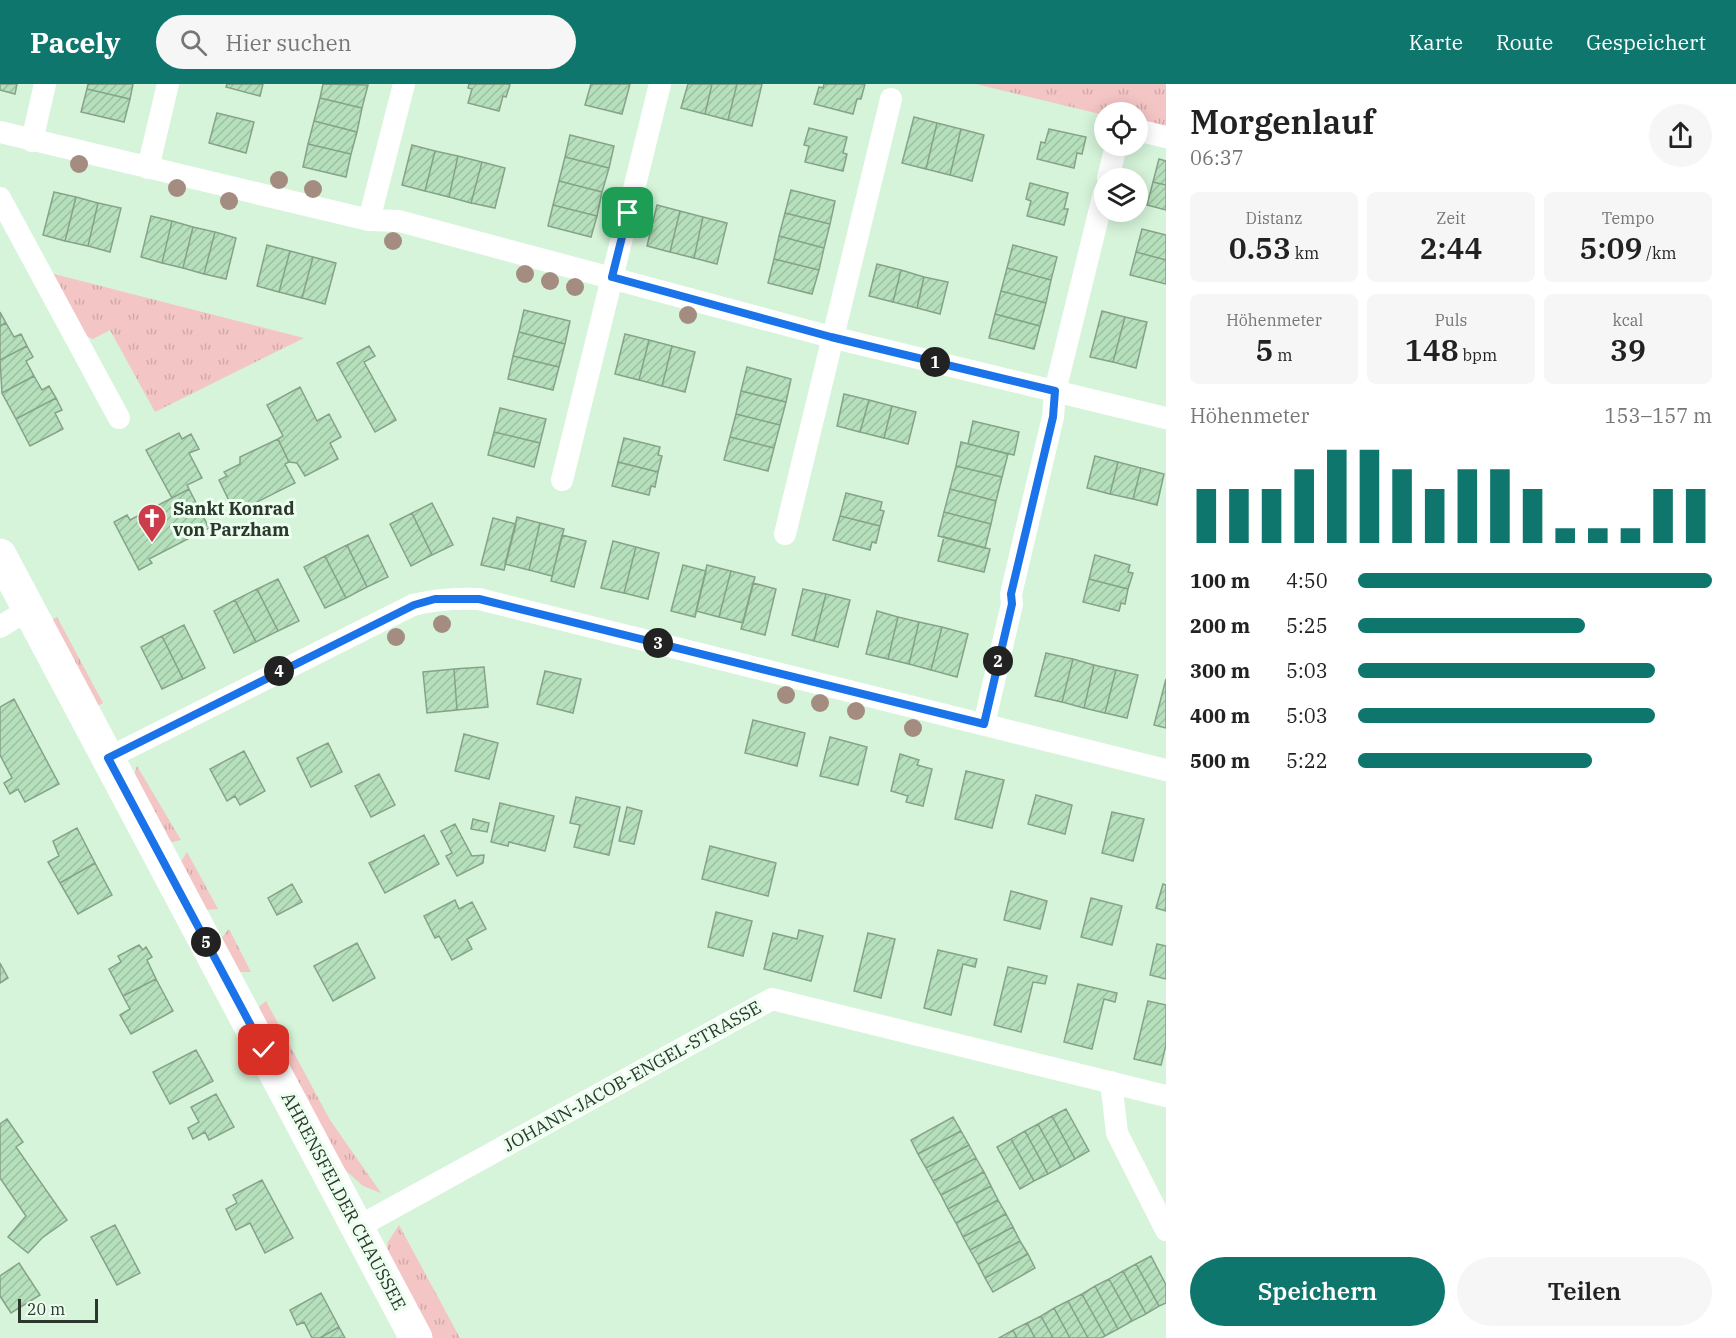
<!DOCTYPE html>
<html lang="de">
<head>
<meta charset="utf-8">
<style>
  :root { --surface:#fff; --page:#f6f6f6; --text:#222; --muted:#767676; --accent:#0f766e }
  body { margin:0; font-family:"IBM Plex Serif",serif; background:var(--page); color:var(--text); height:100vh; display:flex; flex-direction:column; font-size:22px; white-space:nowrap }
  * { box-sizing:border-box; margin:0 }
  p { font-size:20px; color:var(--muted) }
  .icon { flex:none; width:33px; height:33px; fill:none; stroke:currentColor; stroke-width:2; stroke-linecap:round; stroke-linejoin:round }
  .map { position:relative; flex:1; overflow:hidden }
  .details { display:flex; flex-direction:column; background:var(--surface); width:570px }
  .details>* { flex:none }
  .buttons { position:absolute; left:1094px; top:18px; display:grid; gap:12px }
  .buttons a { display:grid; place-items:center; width:54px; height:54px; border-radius:50%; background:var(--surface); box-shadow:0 3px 15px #0003; font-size:30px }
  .scale { position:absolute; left:18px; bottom:15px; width:80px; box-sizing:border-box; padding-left:6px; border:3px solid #2c382e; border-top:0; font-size:16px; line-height:21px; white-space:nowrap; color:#2c382e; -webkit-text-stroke:4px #ecfeee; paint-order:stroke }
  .pin { position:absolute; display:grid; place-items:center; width:51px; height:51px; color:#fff; margin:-26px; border-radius:12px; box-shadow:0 3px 9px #0006 }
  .km { position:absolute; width:30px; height:30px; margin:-15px; border-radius:50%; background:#222; color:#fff; font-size:16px; line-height:30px; text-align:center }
  .round { display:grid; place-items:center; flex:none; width:63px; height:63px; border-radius:32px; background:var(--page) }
  .head { display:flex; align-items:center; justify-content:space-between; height:102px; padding:0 24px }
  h1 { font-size:33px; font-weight:600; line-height:45px }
  .stats { display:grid; grid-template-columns:repeat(3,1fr); gap:9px; height:102px; padding:6px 24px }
  .stats div { display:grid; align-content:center; border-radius:9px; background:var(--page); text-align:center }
  .stats b { font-size:30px; font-weight:600 }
  .stats small { font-size:16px; font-weight:400 }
  .stats p { font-size:16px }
  .chart { height:168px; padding:12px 24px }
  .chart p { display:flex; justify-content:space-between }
  .chart svg { width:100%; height:108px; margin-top:6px; stroke:var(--accent); stroke-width:6 }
  .cta { display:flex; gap:12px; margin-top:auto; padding:12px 24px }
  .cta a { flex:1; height:69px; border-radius:36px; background:var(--accent); color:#fff; font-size:24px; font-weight:600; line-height:69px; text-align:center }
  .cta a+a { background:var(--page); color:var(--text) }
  ul { padding:0 24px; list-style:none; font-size:20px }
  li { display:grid; grid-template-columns:96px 72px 1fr; align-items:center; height:45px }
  li i { height:15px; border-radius:8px; background:var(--accent) }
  header { display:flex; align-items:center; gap:36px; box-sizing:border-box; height:84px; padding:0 30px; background:var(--accent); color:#fff }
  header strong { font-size:28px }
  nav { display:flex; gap:33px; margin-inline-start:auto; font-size:21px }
  .search { width:420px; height:54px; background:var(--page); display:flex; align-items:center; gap:15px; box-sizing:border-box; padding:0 21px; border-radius:33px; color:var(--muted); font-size:22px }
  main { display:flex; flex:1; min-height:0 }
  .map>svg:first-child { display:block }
  .grass { fill:url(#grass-tufts) }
  .building { fill:url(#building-hatch); stroke:#86a28a; stroke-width:1.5 }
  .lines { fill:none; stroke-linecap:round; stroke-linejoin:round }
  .minor { stroke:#fff; stroke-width:22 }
  .secondary { stroke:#fff; stroke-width:33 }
  .tree { fill:#a48c81 }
  .route-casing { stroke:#fff; stroke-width:12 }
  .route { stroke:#1a73e8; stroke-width:8 }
  .labels { text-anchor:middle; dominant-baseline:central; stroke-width:6; stroke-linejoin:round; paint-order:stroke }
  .poi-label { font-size:18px; font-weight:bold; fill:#2c382e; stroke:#ecfeee; text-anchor:start }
  .street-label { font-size:18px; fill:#2c382e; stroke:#ecfeee }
</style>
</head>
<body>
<header>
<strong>Pacely</strong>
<div class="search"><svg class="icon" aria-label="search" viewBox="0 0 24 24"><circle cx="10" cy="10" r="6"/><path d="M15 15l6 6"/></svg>Hier suchen</div>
<nav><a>Karte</a><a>Route</a><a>Gespeichert</a></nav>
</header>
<main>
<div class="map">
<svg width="1166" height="1254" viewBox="0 0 1166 1254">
  <defs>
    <pattern id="grass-tufts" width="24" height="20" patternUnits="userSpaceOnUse" patternTransform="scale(1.5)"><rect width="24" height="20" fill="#f3c5c4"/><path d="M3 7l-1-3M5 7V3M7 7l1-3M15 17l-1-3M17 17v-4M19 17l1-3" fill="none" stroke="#d0aaa9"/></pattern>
    <pattern id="building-hatch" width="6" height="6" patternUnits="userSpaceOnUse" patternTransform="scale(1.5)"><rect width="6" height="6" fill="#b5e0bb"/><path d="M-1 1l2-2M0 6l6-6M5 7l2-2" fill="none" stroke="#9cc1a1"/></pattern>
  </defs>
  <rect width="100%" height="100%" fill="#d6f4da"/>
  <!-- grass -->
  <path class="grass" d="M976,0H1166V60L1137,53V28H1104V31Z
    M50,189L304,254L155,328L110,246L93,255L84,251Z
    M57,533L103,619L95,623L50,537Z
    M137,682L181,756L168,759L133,694Z
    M187,768L218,825L203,826L179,781Z
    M229,845L251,888H236L219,857Z
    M266,917L330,1036L381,1109L363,1102L340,1081L256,925Z
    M399,1141L460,1254H432L386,1168L388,1158Z"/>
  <!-- building -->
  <path class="building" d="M0,0H17L15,10L0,6Z
    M88,0H133L130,15L87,5Z
    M227,0H263L260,12L226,3Z
    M323,0L368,1L362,24L320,14Z
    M469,0H508L510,1L506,13L503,12L499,27L468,19L472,5L468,4Z
    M591,0H630L622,30L585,21Z
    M688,0H712L705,30L681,24Z
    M712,0H737L728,36L705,30Z
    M737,0H762L752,42L728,36Z
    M824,0H865L861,15H857L853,30L814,20L819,3L823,4Z
    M87,5L130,15L124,38L81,28Z
    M320,14L362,24L357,48L314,37Z
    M217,29L254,38L246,69L209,59Z
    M914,33L937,39L926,85L902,79Z
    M314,37L357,48L351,70L308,60Z
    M937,39L961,45L950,91L926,85Z
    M809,44L847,53L843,69L847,70L843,87L805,78L809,62L804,61Z
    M961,45L984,51L972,97L950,91Z
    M1049,45L1086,53L1082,70L1077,69L1074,84L1037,75L1041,58L1045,59Z
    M570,51L614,62L609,84L565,73Z
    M308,60L351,70L346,93L303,83Z
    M412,61L435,67L425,107L402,101Z
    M435,67L458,72L449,113L425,107Z
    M458,72L482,78L471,119L449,113Z
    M565,73L609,84L602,108L559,97Z
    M1159,75L1166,77V101L1153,98Z
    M482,78L505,84L495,124L471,119Z
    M559,97L602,108L597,132L553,121Z
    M1153,98L1166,101V126L1147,121Z
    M1030,99L1068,109L1064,125H1068L1064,141L1027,132L1031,117L1026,115Z
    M791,106L835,117L830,140L785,129Z
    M54,108L76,113L65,157L43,151Z
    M76,113L98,119L88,162L65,157Z
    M98,119L121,124L110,168L88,162Z
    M553,121L597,132L591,153L548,142Z
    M657,121L680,127L670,168L647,162Z
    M680,127L703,133L694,174L670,168Z
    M785,129L830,140L824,164L779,152Z
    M151,132L172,137L162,179L141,173Z
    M703,133L727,139L717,180L694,174Z
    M172,137L193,143L183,184L162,179Z
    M193,143L215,148L204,190L183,184Z
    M1142,145L1166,151V176L1136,168Z
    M215,148L236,154L226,195L204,190Z
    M779,152L824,164L819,186L774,175Z
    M267,161L290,167L279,208L257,202Z
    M1013,161L1057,173L1051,196L1007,184Z
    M290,167L313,173L302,214L279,208Z
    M1136,168L1166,176V200L1130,191Z
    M313,173L336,179L325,220L302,214Z
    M774,175L819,186L812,210L768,199Z
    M877,180L901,186L893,218L869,212Z
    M1007,184L1051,196L1046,219L1001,207Z
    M901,186L924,193L917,224L893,218Z
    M924,193L948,198L940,230L917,224Z
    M1001,207L1046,219L1040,242L995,230Z
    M524,226L570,237L565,260L519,248Z
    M1102,227L1125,233L1113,278L1090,273Z
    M0,228L6,239L0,242Z
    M995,230L1040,242L1034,265L989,254Z
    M1125,233L1147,238L1136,284L1113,278Z
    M6,239L14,253L21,250L27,262L0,276V242Z
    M519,248L565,260L559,283L513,272Z
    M625,250L649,256L639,296L615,290Z
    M649,256L672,262L662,302L639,296Z
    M27,262L33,273L26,277L34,292L2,309L0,276Z
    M369,262L375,272L364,278L396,336L375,348L337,279Z
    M672,262L695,268L685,308L662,302Z
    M513,272L559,283L553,306L508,295Z
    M747,283L791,295L786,318L741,307Z
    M34,292L42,306L49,302L56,314L16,335L2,309Z
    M300,303L317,337L329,330L341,353L330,359L338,375L305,392L297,379L289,378L278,355L283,352L267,321Z
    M741,307L786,318L780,341L736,330Z
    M844,310L869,316L860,348L837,342Z
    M56,314L62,326L55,329L63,345L30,362L16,335Z
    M869,316L892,322L884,354L860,348Z
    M892,322L916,328L908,360L884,354Z
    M500,324L546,335L540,359L494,348Z
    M736,330L780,341L774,364L730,353Z
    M973,337L1019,348L1014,371L968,360Z
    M494,348L540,359L534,383L488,371Z
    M179,349L182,355L191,350L199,365L189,369L202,394L187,401L189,405L172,414L146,366Z
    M730,353L774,364L768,387L724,376Z
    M624,354L660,363L658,371L662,372L658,388L618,378Z
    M278,355L289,378L285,380L295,399L235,429L219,396L227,392L224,388L240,380V373Z
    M961,358L1008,370L1002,393L956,382Z
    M1095,372L1118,378L1110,410L1087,404Z
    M618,378L658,388L655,403L651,402L649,411L612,402Z
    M1118,378L1141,384L1133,415L1110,410Z
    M956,382L1002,393L996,417L950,405Z
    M1141,384L1164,390L1157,421L1133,415Z
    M189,405L209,444L149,475L152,479L139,486L114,438L127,431L130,436Z
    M950,405L996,417L991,440L944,428Z
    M846,409L882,418L880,426L884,427L880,442L840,432Z
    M432,419L453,461L432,471L412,429Z
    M944,428L991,440L985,464L938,452Z
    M412,429L432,471L411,482L390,440Z
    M840,432L880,442L876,459L872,458L870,466L833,456Z
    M517,433L540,439L529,486L505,480Z
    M493,434L516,440L504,486L481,481Z
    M540,439L564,445L552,492L529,486Z
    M368,451L388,493L367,503L347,461Z
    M562,451L586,457L574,503L551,497Z
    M944,453L990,465L984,488L938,477Z
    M613,457L636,463L624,509L601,504Z
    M347,461L367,503L346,514L325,472Z
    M636,463L659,469L648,515L624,509Z
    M1095,471L1130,481L1128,488L1133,489L1128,505L1089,495Z
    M325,472L346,514L325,524L304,483Z
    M683,481L706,487L695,533L671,527Z
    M707,481L731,487L719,533L696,527Z
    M731,487L755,493L743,539L719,533Z
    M278,495L299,537L278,547L257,505Z
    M1089,495L1128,505L1125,520L1121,519L1119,527L1083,518Z
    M753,499L776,505L765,551L741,545Z
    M257,505L278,547L256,558L235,516Z
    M803,505L826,510L814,557L792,551Z
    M826,510L850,516L838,563L814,557Z
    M235,516L256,558L234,569L214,527Z
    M877,527L898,533L888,575L866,570Z
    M898,533L919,538L909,580L888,575Z
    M919,538L942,543L931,586L909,580Z
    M184,541L205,584L183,595L162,552Z
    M942,543L968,550L957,593L931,586Z
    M162,552L183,595L162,605L141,563Z
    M1046,569L1073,575L1062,618L1035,612Z
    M1073,575L1094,581L1084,624L1062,618Z
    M1094,581L1116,586L1105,629L1084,624Z
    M484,583L488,623L457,626L454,585Z
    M454,585L457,626L427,629L423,588Z
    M1116,586L1138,591L1127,634L1105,629Z
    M545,587L581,595L573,629L537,620Z
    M1166,595V644L1154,641Z
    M14,615L59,700L25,718L18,705L10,710L4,699L12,694L0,671V623Z
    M753,636L805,649L797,682L745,669Z
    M464,650L498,659L489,695L455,687Z
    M830,653L867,663L858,701L820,692Z
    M328,659L342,688L311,703L297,674Z
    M244,667L265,707L240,721L235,712L227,717L210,685Z
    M900,670L919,676L917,681L932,685L923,722L906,718L908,712L891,707Z
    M966,687L1004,696L992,744L955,735Z
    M379,690L395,721L371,733L355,702Z
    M1036,711L1072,721L1065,750L1028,740Z
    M576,713L620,723L609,771L574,763L580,741L570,739Z
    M500,719L554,732L545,767L509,758L508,762L491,758Z
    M627,723L642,727L634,760L619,757Z
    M1112,728L1144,735L1133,777L1102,769Z
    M473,735L489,739L487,748L471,745Z
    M455,740L472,772L484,771L483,779L457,792L446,772L452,769L441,747Z
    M77,744L95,779L60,799L48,778L59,772L53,757Z
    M424,751L439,780L385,809L369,779Z
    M710,762L776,779L768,812L702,795Z
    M95,779L112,811L78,830L60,799Z
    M292,800L302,818L277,831L268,814Z
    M1163,800L1166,801V827L1156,824Z
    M1011,807L1047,817L1040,845L1004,836Z
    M1091,814L1122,822L1112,861L1081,853Z
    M455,816L459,825L472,818L486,845L467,855L472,865L452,876L439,852L435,854L424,832Z
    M716,828L752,837L743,872L708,863Z
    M799,846L823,852L811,897L764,885L773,849L797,855Z
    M868,849L895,855L881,914L854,907Z
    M357,859L375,894L333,917L314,882Z
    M1157,860L1166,862V895L1150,891Z
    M139,861L143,866L146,863L152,873L147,876L156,895L123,912L109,885L121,878L118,872Z
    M938,866L977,875L975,883L963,880L951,931L924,924Z
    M0,879L8,894L0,899Z
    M1008,883L1047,892L1045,900L1033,898L1021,948L994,941Z
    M156,895L173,927L131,950L120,931L130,925L123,912Z
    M1078,900L1117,909L1115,918L1104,915L1092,965L1064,958Z
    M1148,917L1166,921V961L1161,981L1134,975Z
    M196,966L213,997L170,1020L153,988Z
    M216,1010L234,1043L209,1056L205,1048L193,1055L188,1044L199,1038L191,1023Z
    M1066,1025L1089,1067L1075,1075L1052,1032Z
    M1052,1032L1075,1075L1061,1083L1038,1040Z
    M953,1033L961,1047L918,1070L911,1056Z
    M7,1035L23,1058L16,1063L67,1136L42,1154L28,1169L8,1153L26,1132L0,1094V1040Z
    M1038,1040L1061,1083L1048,1090L1025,1047Z
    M961,1047L969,1061L926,1084L918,1070Z
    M1025,1047L1048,1090L1034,1097L1011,1055Z
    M1011,1055L1034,1097L1020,1105L997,1063Z
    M969,1061L976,1074L933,1097L926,1084Z
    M976,1074L984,1088L941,1111L933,1097Z
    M984,1088L991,1102L948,1125L941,1111Z
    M262,1096L293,1154L265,1169L250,1139L236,1146L226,1125L237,1119L233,1111Z
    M991,1102L998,1116L956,1139L948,1125Z
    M998,1116L1006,1130L963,1153L956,1139Z
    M1006,1130L1013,1143L970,1166L963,1153Z
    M115,1141L140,1189L117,1201L91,1153Z
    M1013,1143L1020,1157L978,1180L970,1166Z
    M1020,1157L1028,1170L985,1194L978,1180Z
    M1028,1170L1035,1184L993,1208L985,1194Z
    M1151,1172L1166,1201V1219L1159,1222L1136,1180Z
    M19,1179L40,1211L11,1229L0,1212V1192Z
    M1136,1180L1159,1222L1146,1230L1123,1187Z
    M1123,1187L1146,1230L1132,1237L1109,1195Z
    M1109,1195L1132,1237L1118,1245L1095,1202Z
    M1095,1202L1118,1245L1105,1252L1082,1210Z
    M321,1209L339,1243L320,1254H312L304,1238L297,1241L290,1226Z
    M1082,1210L1105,1252L1101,1254H1088L1068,1217Z
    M1068,1217L1088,1254H1070L1054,1224Z
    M1054,1224L1070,1254H1053L1041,1232Z
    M1041,1232L1053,1254H1035L1027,1239Z
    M1027,1239L1035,1254H1017L1013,1246Z
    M339,1243L345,1254H320Z
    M1013,1246L1017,1254H999Z"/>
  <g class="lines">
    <!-- minor -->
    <path class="minor" d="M1137,46L1166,53
      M0,48L369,136L399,137L831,253L1166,334
      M32,57L45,0
      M148,84L168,0
      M1108,94L1116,62
      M0,114L119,334
      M369,136L404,0
      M562,396L660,0
      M785,450L891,15
      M0,543L29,525
      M984,640L1012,520L1011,510L1053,333L1055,307L1104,109
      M108,674L413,521C436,515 456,514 479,515L1166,686
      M1111,998L1117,1049L1166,1146
      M358,1143L772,915L1166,1012"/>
    <!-- secondary -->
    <path class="secondary" d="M0,471L416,1254"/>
  </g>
  <!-- trees -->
  <g class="tree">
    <circle cx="79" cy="80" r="9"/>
    <circle cx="279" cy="96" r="9"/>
    <circle cx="177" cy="104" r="9"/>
    <circle cx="313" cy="105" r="9"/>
    <circle cx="229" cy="117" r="9"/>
    <circle cx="393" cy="157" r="9"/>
    <circle cx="525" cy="190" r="9"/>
    <circle cx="550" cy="197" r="9"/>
    <circle cx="575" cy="203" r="9"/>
    <circle cx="688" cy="231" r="9"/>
    <circle cx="442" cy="540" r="9"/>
    <circle cx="396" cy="553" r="9"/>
    <circle cx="786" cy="611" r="9"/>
    <circle cx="820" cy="619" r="9"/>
    <circle cx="856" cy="627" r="9"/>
    <circle cx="913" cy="644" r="9"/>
  </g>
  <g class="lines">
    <!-- route casing -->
    <g class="route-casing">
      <path id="route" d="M264,966L108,674L414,521L435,515H479L984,640L1012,520L1011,510L1053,333L1055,307L831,253L612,193L628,129"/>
    </g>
    <!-- route -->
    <use href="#route" class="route"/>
  </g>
  <!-- icons -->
  <defs>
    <g id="church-pin" transform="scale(1.5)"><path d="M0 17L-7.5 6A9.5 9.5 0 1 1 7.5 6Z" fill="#cd3c4b" stroke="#ecfeee"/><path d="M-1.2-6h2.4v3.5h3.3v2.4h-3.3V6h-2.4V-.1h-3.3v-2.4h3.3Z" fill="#fff"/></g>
  </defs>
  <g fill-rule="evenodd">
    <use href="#church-pin" x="152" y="434"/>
  </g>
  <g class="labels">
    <!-- poi labels -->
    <g class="poi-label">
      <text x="173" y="424">Sankt Konrad<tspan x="173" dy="21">von Parzham</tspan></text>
    </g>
    <!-- street labels -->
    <g class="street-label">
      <text transform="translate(632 992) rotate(-29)">JOHANN-JACOB-ENGEL-STRASSE</text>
      <text transform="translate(344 1117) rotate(62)">AHRENSFELDER CHAUSSEE</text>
    </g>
  </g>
</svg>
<div class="buttons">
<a><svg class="icon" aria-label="locate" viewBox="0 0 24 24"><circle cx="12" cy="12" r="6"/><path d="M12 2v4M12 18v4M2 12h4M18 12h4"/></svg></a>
<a><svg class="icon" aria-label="layers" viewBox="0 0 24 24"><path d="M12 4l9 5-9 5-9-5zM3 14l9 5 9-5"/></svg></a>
</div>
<div class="scale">20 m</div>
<div class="pin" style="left:628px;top:129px;background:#1e9e55"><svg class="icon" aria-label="arrive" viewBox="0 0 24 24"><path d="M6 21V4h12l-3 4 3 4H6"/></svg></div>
<div class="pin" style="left:264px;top:966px;background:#d93025"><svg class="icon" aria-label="check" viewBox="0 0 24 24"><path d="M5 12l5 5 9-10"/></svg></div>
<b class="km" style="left:935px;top:278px">1</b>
<b class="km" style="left:998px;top:577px">2</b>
<b class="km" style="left:658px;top:559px">3</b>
<b class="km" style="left:279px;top:587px">4</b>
<b class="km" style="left:206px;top:858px">5</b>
</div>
<section class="details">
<div class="head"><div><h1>Morgenlauf</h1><p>06:37</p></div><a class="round"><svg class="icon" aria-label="share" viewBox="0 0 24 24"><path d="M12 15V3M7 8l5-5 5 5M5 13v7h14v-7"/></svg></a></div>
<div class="stats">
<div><p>Distanz</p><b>0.53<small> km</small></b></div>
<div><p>Zeit</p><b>2:44</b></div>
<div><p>Tempo</p><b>5:09<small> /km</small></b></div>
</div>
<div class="stats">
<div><p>Höhenmeter</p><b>5<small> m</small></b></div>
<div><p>Puls</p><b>148<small> bpm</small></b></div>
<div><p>kcal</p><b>39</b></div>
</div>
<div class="chart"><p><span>Höhenmeter</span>153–157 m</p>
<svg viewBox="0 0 160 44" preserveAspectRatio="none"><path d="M5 44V22M15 44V22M25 44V22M35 44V14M45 44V6M55 44V6M65 44V14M75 44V22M85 44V14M95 44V14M105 44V22M115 44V38M125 44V38M135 44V38M145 44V22M155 44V22"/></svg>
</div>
<ul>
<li><b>100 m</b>4:50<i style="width:100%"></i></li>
<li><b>200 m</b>5:25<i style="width:64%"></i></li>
<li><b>300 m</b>5:03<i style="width:84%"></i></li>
<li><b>400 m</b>5:03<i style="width:84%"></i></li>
<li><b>500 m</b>5:22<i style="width:66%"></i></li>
</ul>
<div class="cta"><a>Speichern</a><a>Teilen</a></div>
</section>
</main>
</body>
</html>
